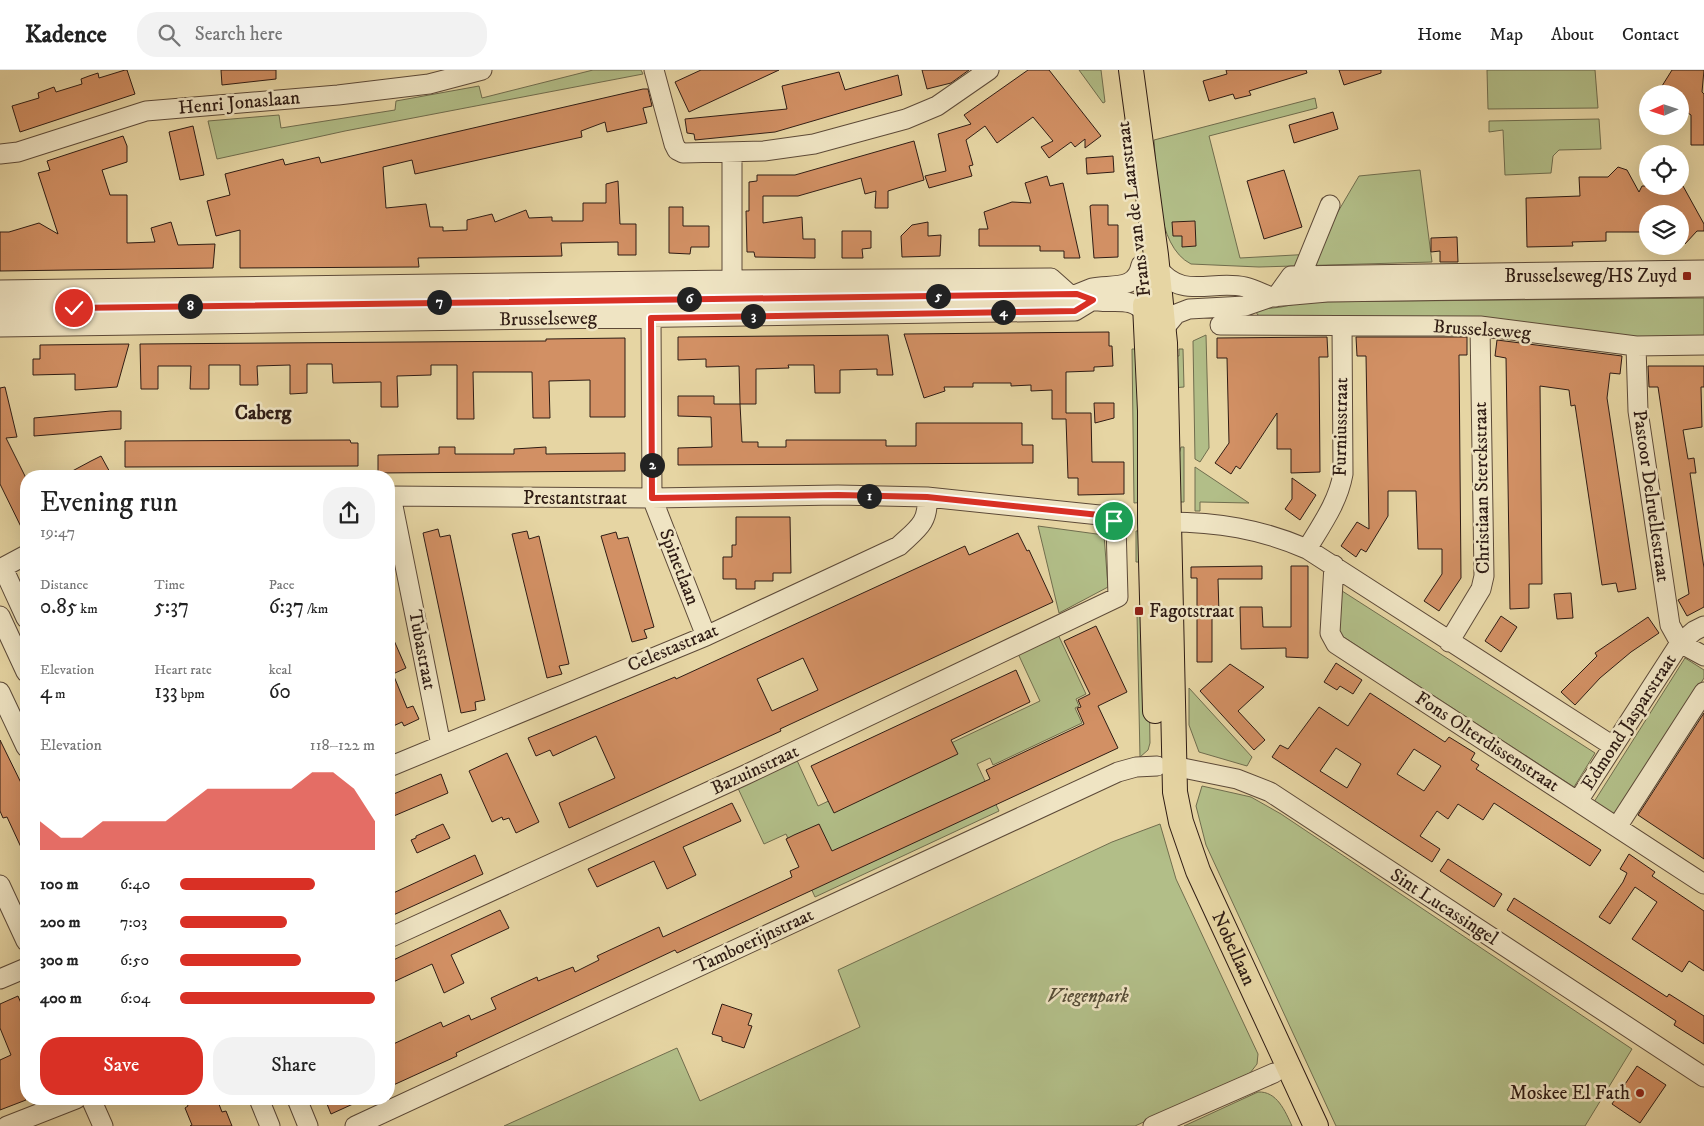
<!DOCTYPE html>
<html lang="en">
<head>
<meta charset="utf-8">
<style>
  :root { --surface:#fff; --page:#f2f2f2; --text:#222; --muted:#767676; --line:#e0e0e0; --accent:#d93025 }
  body { margin:0; font-family:"IM FELL DW Pica",serif; background:var(--page); color:var(--text); height:100vh; display:flex; flex-direction:column; font-size:19px; white-space:nowrap }
  * { box-sizing:border-box; margin:0 }
  p { font-size:16px; color:var(--muted) }
  .icon { flex:none; width:28px; height:28px; fill:none; stroke:currentColor; stroke-width:2; stroke-linecap:round; stroke-linejoin:round }
  .map { position:relative; flex:1; overflow:hidden }
  .side { position:absolute; left:20px; top:400px; width:375px; height:635px; display:flex; flex-direction:column; background:var(--surface); border-radius:20px; box-shadow:0 5px 20px #0002 }
  .side>* { flex:none }
  .needle { width:32px; rotate:267deg }
  .buttons { position:absolute; left:1639px; top:15px; display:grid; gap:10px }
  .buttons a { display:grid; place-items:center; width:50px; height:50px; border-radius:50%; background:var(--surface); box-shadow:0 5px 20px #0002; font-size:25px }
  .pin { position:absolute; display:grid; place-items:center; width:42px; height:42px; color:#fff; margin:-21px; border:2px solid #fff; border-radius:50%; box-shadow:0 1px 5px #0007 }
  .km { position:absolute; width:25px; height:25px; margin:-12px; border-radius:50%; background:#222; color:#fff; font-size:14px; line-height:25px; text-align:center }
  .round { display:grid; place-items:center; flex:none; width:52px; height:52px; border-radius:20px; background:var(--page) }
  .head { display:flex; align-items:center; justify-content:space-between; height:85px; padding:0 20px }
  h1 { font-size:28px; font-weight:600; line-height:38px }
  .stats { display:grid; grid-template-columns:repeat(3,1fr); gap:8px; height:85px; padding:5px 20px }
  .stats div { display:grid; align-content:center }
  .stats b { font-size:21px; font-weight:600 }
  .stats small { font-size:14px; font-weight:400 }
  .stats p { font-size:14px }
  .chart { height:140px; padding:10px 20px }
  .chart p { display:flex; justify-content:space-between }
  .chart svg { width:100%; height:90px; margin-top:5px; fill:var(--accent); opacity:.7 }
  .cta { display:flex; gap:10px; margin-top:auto; padding:10px 20px }
  .cta a { flex:1; height:58px; border-radius:20px; background:var(--accent); color:#fff; font-size:20px; font-weight:600; line-height:58px; text-align:center }
  .cta a+a { background:var(--page); color:var(--text) }
  ul { padding:0 20px; list-style:none; font-size:16px }
  li { display:grid; grid-template-columns:80px 60px 1fr; align-items:center; height:38px }
  li i { height:12px; border-radius:6px; background:var(--accent) }
  header { display:flex; align-items:center; gap:30px; box-sizing:border-box; height:70px; padding:0 25px; background:var(--surface); border-bottom:1px solid var(--line) }
  header strong { font-size:24px }
  nav { display:flex; gap:28px; margin-inline-start:auto; font-size:18px }
  .search { width:350px; height:45px; background:var(--page); display:flex; align-items:center; gap:12px; box-sizing:border-box; padding:0 18px; border-radius:20px; color:var(--muted); font-size:19px }
  .map>svg:first-child { display:block }
  .green { fill:#b2be88; stroke:#706d4e }
  .building { fill:#d29064; stroke:#2f1c14; fill-rule:evenodd }
  .lines { fill:none; stroke-linecap:round; stroke-linejoin:round }
  .minor-casing { stroke:#5d4a38; stroke-width:21 }
  .major-casing { stroke:#2f1c14; stroke-width:26 }
  .minor { stroke:#efe4c3; stroke-width:19 }
  .major { stroke:#e6d5a3; stroke-width:24 }
  .route-casing { stroke:#fff; stroke-width:10 }
  .route { stroke:#d93025; stroke-width:6 }
  .poi-dot { fill:#8f2418; stroke:#efe4c3; stroke-width:2 }
  .labels { text-anchor:middle; dominant-baseline:central; stroke-width:5; stroke-linejoin:round; paint-order:stroke }
  .street-label { font-size:19px; fill:#2f1c14; stroke:#efe4c3 }
  .poi-label { font-size:19px; fill:#2f1c14; stroke:#efe4c3; text-anchor:end }
  .park-label { font-size:19px; font-style:italic; fill:#564d37; stroke:#efe4c3 }
  .neighbourhood-label { font-size:20px; font-weight:bold; fill:#2f1c14; stroke:#efe4c3 }
</style>
</head>
<body>
<header>
<strong>Kadence</strong>
<div class="search"><svg class="icon" aria-label="search" viewBox="0 0 24 24"><circle cx="10" cy="10" r="6"/><path d="M15 15l6 6"/></svg>Search here</div>
<nav><a>Home</a><a>Map</a><a>About</a><a>Contact</a></nav>
</header>
<div class="map">
<svg width="1704" height="1056" viewBox="0 0 1704 1056">
  <rect width="100%" height="100%" fill="#e6d5a3"/>
  <filter id="stains"><feTurbulence type="fractalNoise" baseFrequency=".004" numOctaves="4"/><feColorMatrix values="0 0 0 0 .2 0 0 0 0 .09 0 0 0 0 .02 0 0 0 .5 -.17"/></filter>
  <radialGradient id="worn" r=".72"><stop offset=".6" stop-color="#630" stop-opacity="0"/><stop offset="1" stop-color="#630" stop-opacity=".3"/></radialGradient>
  <!-- green -->
  <path class="green" d="M593,0H641L643,4L345,61L217,89L208,51L279,45L281,58L395,40L396,31L479,16L482,28Z
    M1079,0H1101L1105,32L1103,33Z
    M1487,0H1595L1598,38L1488,39Z
    M1315,28L1317,38L1209,66L1240,188L1313,184L1359,106L1420,100L1432,192L1259,197L1191,194C1155,176 1157,105 1154,70Z
    M1599,49L1601,79L1559,80L1553,86L1551,103L1505,105L1503,60L1489,62V51Z
    M1704,228V270L1635,271L1262,248L1257,244L1256,240L1281,237L1305,232Z
    M1206,265L1209,378L1200,392L1195,389L1193,271Z
    M1132,279H1145L1146,432L1134,433Z
    M1179,279H1183L1184,317L1172,318L1171,286H1179Z
    M1181,377H1184V432H1174L1172,410Z
    M1195,397L1249,433L1200,432V441H1195Z
    M1038,456L1104,465L1108,517L1059,543Z
    M1147,460L1139,492H1136V461Z
    M1339,519L1595,683L1574,717L1336,562Z
    M1137,544H1143L1148,554L1150,673L1148,680L1140,687Z
    M1054,556L1086,624L1076,629L1079,636L1075,638L1082,653L993,695L990,688L977,694L999,741L815,827L786,764L764,774L736,714L795,686L818,736L1040,631L1014,575Z
    M1685,588L1704,600V608L1617,747L1594,732Z
    M1189,618L1252,687L1247,696L1199,682L1189,655Z
    M1202,716L1251,727L1281,744L1632,979L1585,1056H1336L1206,775L1196,736Z
    M1160,754L1176,809L1258,984L1257,994L1250,1003L1135,1056H504L677,978L700,1031L860,957L838,900L1112,772Z
    M1258,1022C1277,1021 1285,1041 1292,1056H1184Z"/>
  <!-- building -->
  <path class="building" d="M125,0H127L135,24L20,62L12,36L39,28L38,23L54,17L56,22L82,14L81,9L89,6L98,3L99,8Z
    M221,0H276V9L222,15Z
    M701,0H779L689,42L675,12Z
    M922,0H969L951,13L927,19Z
    M1028,0H1049L1101,66L1085,78V69L1075,77L1071,72L1049,88L1041,77L1053,71L1033,47L997,73L985,56L966,70L973,95L969,96L972,106L929,118L925,106L946,101L938,64L971,54L964,45Z
    M1226,0H1306L1307,3L1249,21L1251,25L1235,29L1233,24L1209,31L1203,11L1227,4Z
    M1339,0H1381V3L1344,15Z
    M1672,0H1704L1702,22L1704,24V75H1691V45L1680,38V24H1657Z
    M839,2L845,20L898,5L902,25L775,62L695,70L694,64L687,63L685,49L787,39L782,16Z
    M643,19H648L652,36L643,38L647,53L607,62L605,52L581,61L582,67L415,104L412,90L383,97L386,138L426,134L430,157H443V161L467,160V150L492,144L495,152L526,140L529,148L552,147V151H583V133H606V114L618,111L620,154H636V185H618V172L561,173L562,186L418,188L419,197L240,198V160L216,166L207,131L230,125L225,104L283,89L285,95L319,87L321,93Z
    M1333,42L1338,59L1294,73L1289,55Z
    M193,56L204,105L180,110L169,62Z
    M123,66L127,76V92L102,100L110,125H127V173L155,172L151,158L171,152L178,175L215,174L213,198L0,201V162H9L39,153L58,164L38,103L50,100L47,91Z
    M914,71L924,110L888,121V138H875L876,121L865,124L861,108L798,126H763V153L802,147L803,169H815V188L755,187L754,182H747L746,141H749V112L757,111V105H795Z
    M1113,86L1114,102L1087,104L1086,88Z
    M1618,97L1627,100L1639,122L1642,116H1683L1704,154V161H1697L1685,174L1684,161H1680V144H1648V162H1606V171L1572,172L1573,176L1527,177L1526,128L1580,126L1579,107H1608Z
    M1284,100L1302,157L1264,169L1247,111Z
    M1047,106L1050,116L1063,113L1080,188H1064V181H1040V176H979V159H988L984,142L1012,132L1031,133L1025,113Z
    M1092,135H1108V155H1118V187L1094,188L1090,136Z
    M669,137H683V156H709V177H691L690,184L669,183Z
    M1195,151L1196,176L1182,177V166H1173L1172,152Z
    M928,152V166L941,165L940,186L902,187L901,166L912,155Z
    M842,161H871V178L862,179L863,188H842Z
    M1457,167L1458,192H1440V181L1431,182V168Z
    M1109,262V276H1112L1113,296L1094,297V301L1066,302V343H1091L1092,392H1124V424L1078,425V408H1068L1066,349H1052V320L1031,321V315L1011,316V313H973V317H944L945,321L924,328L904,264Z
    M888,265L893,305H877V299L840,300V323H815L814,295H788L789,298L756,299V334H740L742,372H758V377H786V370H886V376H916V353H1022V375H1033V393L678,395V378L712,377L711,347L678,346V326H714V334H740L739,296L706,297V289L678,290V267Z
    M1327,267L1328,287H1319L1320,402L1291,403V379H1277V343L1240,399L1236,396L1231,404L1215,393L1229,373L1227,288H1217V268Z
    M1356,267H1467V285H1459L1461,508L1439,541L1424,531L1442,504V479H1418L1416,421H1388V446L1366,482L1361,479L1356,487L1341,476L1357,452L1369,459L1366,286H1357Z
    M625,268V347H590V310L549,311L550,348H533L532,302H473L474,349H457V295H431V305L397,306L398,337H381V312L333,313L332,294H307V323L290,324V295L257,296L258,315H240V295H209V319H190L191,296H158V319H141L140,274L546,271V269Z
    M1497,270L1622,286L1620,304L1610,303L1607,328L1636,519L1618,522L1616,513L1602,515L1575,335L1571,336L1569,320L1540,316L1542,514H1529V538L1510,539L1506,288L1495,286Z
    M129,274L117,317L75,320V304L33,305V289H40V275Z
    M1648,296H1704V317H1701L1702,357L1683,360L1688,389L1694,388L1696,403H1690L1704,498V537L1687,546L1678,530L1689,524L1658,317H1649Z
    M5,317L17,367L6,368L26,408V467L0,414V318Z
    M1094,333H1114V348L1095,353Z
    M111,341H121V359L34,366V348Z
    M350,370L351,373H358V396L125,397V371Z
    M439,377H455V384H514V379L546,377V384L625,383V401L378,403V385L439,384Z
    M101,386L112,406H63L91,391Z
    M1292,408L1316,425L1300,450L1285,439L1292,429Z
    M736,447H790L791,503H773V511H755V519H736V509H723V487H732V475H736Z
    M438,459L440,467L450,465L485,630L475,632L476,640L461,643L423,463Z
    M527,461L529,469L539,466L569,594L559,596L562,604L547,608L512,464Z
    M616,462L618,469L628,467L654,557L644,560L647,568L632,572L601,466Z
    M1018,463L1027,481L1029,480L1053,532L780,659L781,661L569,758L559,733L615,708L596,666L553,686L550,680L536,686L528,668L675,607L676,609L965,476L969,485ZM803,588L818,620L772,641L757,609Z
    M1262,496V509H1218L1219,544H1212V592H1197V508H1191V497Z
    M1291,496H1308V588L1286,587V578L1241,579L1240,537H1262L1263,557H1291Z
    M1571,523L1573,548L1557,549L1554,524Z
    M1501,546L1517,557L1501,582L1485,571Z
    M1648,547L1659,563L1631,582L1600,608L1575,635L1561,622L1597,586L1595,583Z
    M1096,556L1127,622L1098,636L1118,678L677,883L675,880L456,983L457,986L389,1017V976L441,952L443,957L469,945L471,950L496,939L491,928L537,907L538,911L573,897L575,902L599,890L597,886L659,857L663,867L792,807L790,801L799,797L786,769L794,765L819,754L832,781L990,709L986,700L1084,654L1077,638L1081,637L1078,630L1090,624L1064,571Z
    M389,559L406,598L393,604L407,638L413,636L419,649L404,656L402,652L389,658Z
    M1336,593L1362,610L1353,624L1340,616L1337,620L1324,612Z
    M1230,594L1264,617L1238,641L1265,670L1254,680L1200,621Z
    M1016,600L1030,632L951,670L958,684L834,743L811,696Z
    M1370,623L1445,672L1449,667L1475,683L1471,690L1479,695L1476,699L1601,780L1590,796L1494,733L1483,750L1458,734L1448,749L1437,741L1420,766L1440,779L1432,792L1272,687L1280,675L1288,679L1319,637L1348,656ZM1336,678L1361,694L1347,718L1320,701ZM1414,679L1441,696L1424,721L1397,704Z
    M1704,643V789L1638,745Z
    M0,670L26,723V788L7,747L3,748L0,741Z
    M507,683L539,752L516,763L509,748L503,750L502,747L492,752L469,701Z
    M441,704L448,723L389,748V726Z
    M732,733L741,751L683,777L696,805L667,819L654,791L597,817L588,799Z
    M443,754L450,768L417,783L411,770L416,768V766Z
    M1629,784L1655,802L1652,806L1704,841V901L1689,891L1682,902L1632,869L1657,832L1635,817L1610,854L1599,847L1623,812L1627,803L1620,799Z
    M475,785L483,804L389,847V825Z
    M1448,789L1502,824L1494,837L1440,801Z
    M1514,828L1667,927L1669,924L1704,946V974L1674,955L1676,951L1507,840Z
    M500,840L509,858L451,885L464,913L444,923L432,894L389,914V892Z
    M18,926L26,945V1030L0,1040V990L11,985L0,958V934Z
    M722,934L752,944L748,955L752,956L744,978L722,971V967L712,964Z
    M1637,996L1666,1015L1640,1053L1612,1034Z
    M185,1029H217L222,1042L226,1041L232,1056H190L192,1055L185,1038L188,1036Z
    M325,1029H364L331,1044Z"/>
  <g class="lines">
    <!-- minor casing -->
    <g class="minor-casing">
      <path id="minor" d="M654,0L674,74L677,80L683,83L764,81L814,74L906,49L937,36L989,0
        M732,82V210
        M0,84L18,82L146,41L338,25L429,14L482,0
        M1157,197C1182,231 1212,209 1245,217C1254,219 1263,224 1271,227
        M1301,206L1330,135
        M0,220L732,210L1051,208L1069,224
        M1077,224C1082,222 1087,220 1092,218C1112,214 1136,221 1141,195
        M1276,227L1291,206L1704,200
        M0,239L1069,224C1078,224 1083,228 1092,230C1111,235 1133,224 1146,245
        M651,248L652,428L706,566
        M1220,255L1480,256L1636,276L1704,275
        M0,257L1075,241L1093,230
        M1164,264L1167,255L1176,244L1189,239L1245,236L1271,227L1327,222L1704,217
        M1636,276L1638,341L1670,555L1680,573L1704,586
        M389,426L652,428L838,425L927,427L1109,446L1116,454L1118,527L745,705L389,868
        M391,426L441,675
        M1168,452C1217,452 1261,459 1307,479L1613,676
        M1307,479C1322,454 1338,432 1343,404L1342,256
        M1334,495L1330,563L1336,574L1704,814
        M3,498L26,548
        M0,499L26,485
        M0,546L26,602
        M1449,572L1481,519L1484,506L1480,256
        M0,622L26,677
        M1173,696L1237,709L1270,722L1704,1007
        M389,697L706,566L899,476C917,459 929,453 927,427
        M1578,731L1680,573L1694,561L1704,556
        M1617,757L1704,622
        M0,815L26,871
        M0,909L26,898
        M91,1029L103,1056
        M259,1029L270,1056
        M297,1029L308,1056
        M7,1056L76,1029
        M355,1056L1118,702L1136,697L1157,696
        M1153,1056L1274,1003"/>
    </g>
    <!-- major casing -->
    <g class="major-casing">
      <g id="major">
        <path id="s1" d="M1131,0L1156,185L1165,273L1175,722L1181,752L1198,801L1316,1056"/>
        <path d="M1145,235L1150,341V453L1155,641"/>
      </g>
    </g>
    <!-- minor -->
    <use href="#minor" class="minor"/>
    <!-- major -->
    <use href="#major" class="major"/>
  </g>
  <g class="lines">
    <!-- route casing -->
    <g class="route-casing">
      <path id="route" d="M74,238L1077,224L1093,230L1075,241L651,248L652,428L838,425L927,427L1109,446L1114,451"/>
    </g>
    <!-- route -->
    <use href="#route" class="route"/>
  </g>
  <!-- markers -->
  <g class="poi-dot">
    <rect x="1682" y="201" width="10" height="10" rx="2.5"/>
    <rect x="1134" y="536" width="10" height="10" rx="2.5"/>
    <circle cx="1640" cy="1023" r="5"/>
  </g>
  <g class="labels">
    <!-- street labels -->
    <g class="street-label">
      <text transform="translate(239 33) rotate(-5)">Henri Jonaslaan</text>
      <text transform="translate(1134 139) rotate(-97)">Frans van de Laarstraat</text>
      <text transform="translate(548 249) rotate(-1)">Brusselseweg</text>
      <text transform="translate(1482 260) rotate(4)">Brusselseweg</text>
      <text transform="translate(1341 357) rotate(-89)">Furniusstraat</text>
      <text transform="translate(1482 418) rotate(-91)">Christiaan Sterckstraat</text>
      <text transform="translate(1651 426) rotate(82)">Pastoor Delruellestraat</text>
      <text x="575" y="428">Prestantstraat</text>
      <text transform="translate(679 497) rotate(69)">Spinetlaan</text>
      <text transform="translate(673 578) rotate(-23)">Celestastraat</text>
      <text transform="translate(422 580) rotate(79)">Tubastraat</text>
      <text transform="translate(1629 652) rotate(-57)">Edmond Jasparstraat</text>
      <text transform="translate(1487 672) rotate(33)">Fons Olterdissenstraat</text>
      <text transform="translate(755 700) rotate(-25)">Bazuinstraat</text>
      <text transform="translate(1444 837) rotate(33)">Sint Lucassingel</text>
      <text transform="translate(754 871) rotate(-25)">Tamboerijnstraat</text>
      <text stroke="none"><textPath href="#s1" startOffset="892">Nobellaan</textPath></text>
    </g>
    <!-- poi labels -->
    <g class="poi-label">
      <text x="1677" y="206">Brusselseweg/HS Zuyd</text>
      <text x="1149" y="541" text-anchor="start">Fagotstraat</text>
      <text x="1630" y="1023">Moskee El Fath</text>
    </g>
    <!-- park labels -->
    <g class="park-label">
      <text x="1088" y="926">Viegenpark</text>
    </g>
    <!-- neighbourhood labels -->
    <g class="neighbourhood-label">
      <text x="263" y="343">Caberg</text>
    </g>
  </g>
  <rect width="100%" height="100%" filter="url(#stains)"/>
  <rect width="100%" height="100%" fill="url(#worn)"/>
</svg>
<div class="buttons">
<a><svg class="needle" viewBox="-14 -14 28 28"><path d="M0-13l5 13h-10z" fill="#e53935"/><path d="M0 13l5-13h-10z" fill="#767676"/></svg></a>
<a><svg class="icon" aria-label="locate" viewBox="0 0 24 24"><circle cx="12" cy="12" r="6"/><path d="M12 2v4M12 18v4M2 12h4M18 12h4"/></svg></a>
<a><svg class="icon" aria-label="layers" viewBox="0 0 24 24"><path d="M12 4l9 5-9 5-9-5zM3 14l9 5 9-5"/></svg></a>
</div>
<div class="pin" style="left:1114px;top:451px;background:#1e9e55"><svg class="icon" aria-label="arrive" viewBox="0 0 24 24"><path d="M6 21V4h12l-3 4 3 4H6"/></svg></div>
<div class="pin" style="left:74px;top:238px;background:#d93025"><svg class="icon" aria-label="check" viewBox="0 0 24 24"><path d="M5 12l5 5 9-10"/></svg></div>
<b class="km" style="left:869px;top:426px">1</b>
<b class="km" style="left:652px;top:395px">2</b>
<b class="km" style="left:753px;top:246px">3</b>
<b class="km" style="left:1003px;top:242px">4</b>
<b class="km" style="left:938px;top:226px">5</b>
<b class="km" style="left:689px;top:229px">6</b>
<b class="km" style="left:439px;top:232px">7</b>
<b class="km" style="left:190px;top:236px">8</b>
<section class="side">
<div class="head"><div><h1>Evening run</h1><p>19:47</p></div><a class="round"><svg class="icon" aria-label="share" viewBox="0 0 24 24"><path d="M12 15V3M7 8l5-5 5 5M5 13v7h14v-7"/></svg></a></div>
<div class="stats">
<div><p>Distance</p><b>0.85<small> km</small></b></div>
<div><p>Time</p><b>5:37</b></div>
<div><p>Pace</p><b>6:37<small> /km</small></b></div>
</div>
<div class="stats">
<div><p>Elevation</p><b>4<small> m</small></b></div>
<div><p>Heart rate</p><b>133<small> bpm</small></b></div>
<div><p>kcal</p><b>60</b></div>
</div>
<div class="chart"><p><span>Elevation</span>118–122 m</p>
<svg viewBox="0 0 160 44" preserveAspectRatio="none"><path d="M0 44V30L10 38L20 38L30 30L40 30L50 30L60 30L70 22L80 14L90 14L100 14L110 14L120 14L130 6L140 6L150 14L160 30V44z"/></svg>
</div>
<ul>
<li><b>100 m</b>6:40<i style="width:69%"></i></li>
<li><b>200 m</b>7:03<i style="width:55%"></i></li>
<li><b>300 m</b>6:50<i style="width:62%"></i></li>
<li><b>400 m</b>6:04<i style="width:100%"></i></li>
</ul>
<div class="cta"><a>Save</a><a>Share</a></div>
</section>
</div>
</body>
</html>
